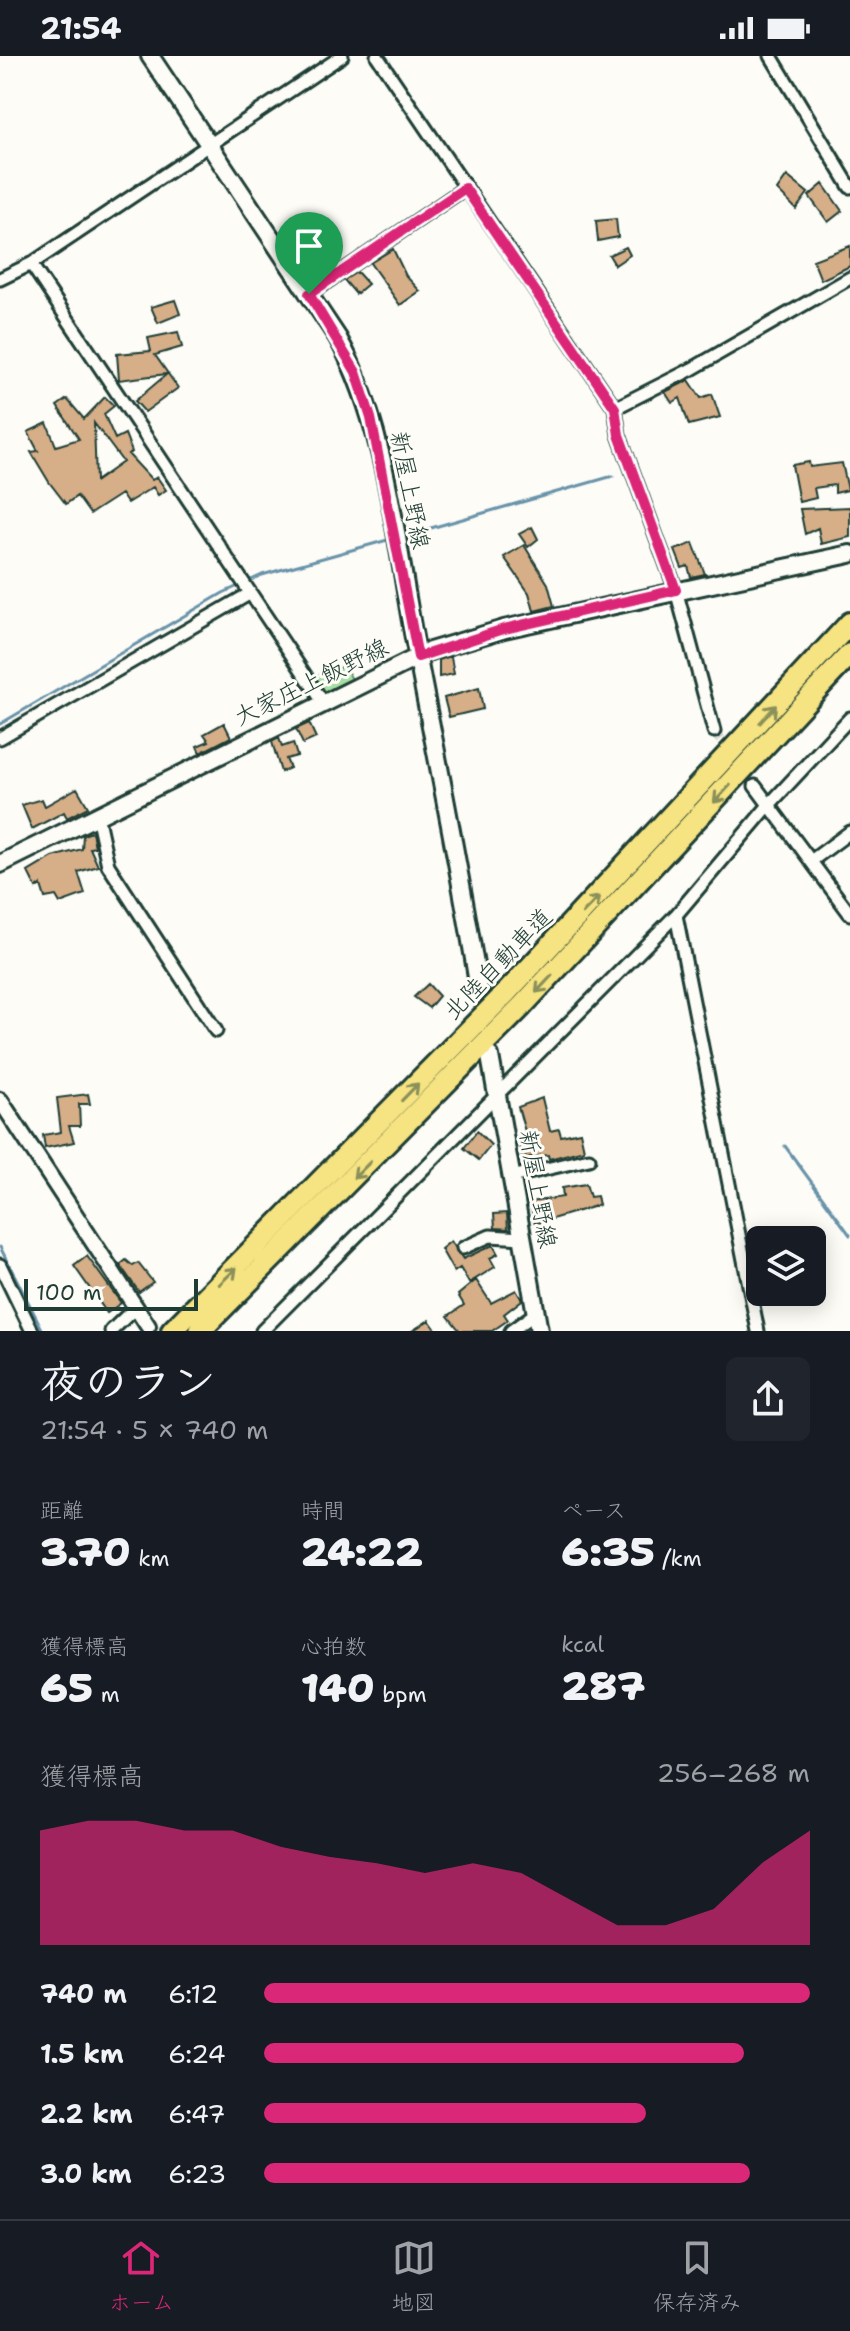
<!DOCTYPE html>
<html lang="ja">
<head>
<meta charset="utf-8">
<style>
  :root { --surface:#171b24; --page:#20242c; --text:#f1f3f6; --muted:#9ea1a6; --line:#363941; --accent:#db2777 }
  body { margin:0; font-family:"Shantell Sans","Klee One",sans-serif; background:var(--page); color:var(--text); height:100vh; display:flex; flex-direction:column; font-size:30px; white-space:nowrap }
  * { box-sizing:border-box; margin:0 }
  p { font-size:26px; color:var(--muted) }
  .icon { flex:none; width:44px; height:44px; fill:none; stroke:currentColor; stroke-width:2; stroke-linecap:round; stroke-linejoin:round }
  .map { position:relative; height:1275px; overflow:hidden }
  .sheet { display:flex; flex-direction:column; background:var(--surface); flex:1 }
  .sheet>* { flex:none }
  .buttons { position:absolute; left:746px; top:1170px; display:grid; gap:16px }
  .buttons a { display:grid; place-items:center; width:80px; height:80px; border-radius:12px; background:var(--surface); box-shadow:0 4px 20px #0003; font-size:40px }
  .scale { position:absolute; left:24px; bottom:20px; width:174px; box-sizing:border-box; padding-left:8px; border:4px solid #1f3d34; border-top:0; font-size:22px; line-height:28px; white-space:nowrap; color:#1f3d34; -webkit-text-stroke:6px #fdfcf7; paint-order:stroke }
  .pin { position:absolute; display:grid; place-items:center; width:68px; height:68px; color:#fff; margin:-82px -34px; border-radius:50% 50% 50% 0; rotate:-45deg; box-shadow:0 0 8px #0007 }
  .pin .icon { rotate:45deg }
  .round { display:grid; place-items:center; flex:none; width:84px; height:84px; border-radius:12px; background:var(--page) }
  .summary { display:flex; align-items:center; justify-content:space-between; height:136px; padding:0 40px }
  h1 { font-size:44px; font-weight:800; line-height:60px }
  .metrics { display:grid; grid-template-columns:repeat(3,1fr); gap:12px; height:136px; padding:8px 40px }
  .metrics div { display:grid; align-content:center }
  .metrics b { font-size:40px; font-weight:800 }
  .metrics small { font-size:22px; font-weight:400 }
  .metrics p { font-size:22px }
  .chart { height:224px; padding:16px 40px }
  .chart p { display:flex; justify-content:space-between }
  .chart svg { width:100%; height:144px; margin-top:8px; fill:var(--accent); opacity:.7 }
  ul { padding:0 40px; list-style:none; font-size:26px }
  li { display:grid; grid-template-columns:128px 96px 1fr; align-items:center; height:60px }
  li i { height:20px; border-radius:10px; background:var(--accent) }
  .status { display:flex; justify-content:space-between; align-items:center; height:56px; padding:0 40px; background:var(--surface); direction:ltr }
  .status svg { height:22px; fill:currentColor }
  .menu { display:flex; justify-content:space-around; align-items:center; height:112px; border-top:2px solid var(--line); background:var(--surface); font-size:22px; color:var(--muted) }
  .menu a { display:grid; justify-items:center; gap:4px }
  .menu .current { color:var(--accent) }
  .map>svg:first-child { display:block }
  .green { fill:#a7dfa4; stroke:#638e6c; stroke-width:2 }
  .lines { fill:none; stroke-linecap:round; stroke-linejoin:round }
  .stream { stroke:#6993a9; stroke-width:3 }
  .building { fill:#d6ae87; stroke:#1f3d34; stroke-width:2; fill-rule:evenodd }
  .minor-tunnel { stroke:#d1d6d0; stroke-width:11; stroke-dasharray:11 5.5; stroke-linecap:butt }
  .minor-casing { stroke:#1f3d34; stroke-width:17 }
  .tertiary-casing { stroke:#1f3d34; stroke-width:20 }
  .secondary-casing { stroke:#1f3d34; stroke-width:22 }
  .motorway-casing { stroke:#1f3d34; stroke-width:26 }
  .minor { stroke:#fdfcf7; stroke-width:11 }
  .tertiary { stroke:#fdfcf7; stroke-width:14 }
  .secondary { stroke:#fdfcf7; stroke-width:16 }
  .motorway { stroke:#f6e381; stroke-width:20 }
  .oneway { stroke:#8a905a }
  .route-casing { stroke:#fff; stroke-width:16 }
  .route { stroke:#db2777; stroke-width:10 }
  .labels { text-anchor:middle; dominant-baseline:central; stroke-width:6; stroke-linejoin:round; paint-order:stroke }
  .street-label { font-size:24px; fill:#1f3d34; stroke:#fdfcf7 }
</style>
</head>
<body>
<div class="status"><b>21:54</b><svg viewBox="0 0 49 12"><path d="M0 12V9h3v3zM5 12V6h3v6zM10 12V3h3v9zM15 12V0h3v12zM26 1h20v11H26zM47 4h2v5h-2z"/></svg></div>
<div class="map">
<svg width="850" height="1275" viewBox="0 0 850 1275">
  <rect width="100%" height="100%" fill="#fdfcf7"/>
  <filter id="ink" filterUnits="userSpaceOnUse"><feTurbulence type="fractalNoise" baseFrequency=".0125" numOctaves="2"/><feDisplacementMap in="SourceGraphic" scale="16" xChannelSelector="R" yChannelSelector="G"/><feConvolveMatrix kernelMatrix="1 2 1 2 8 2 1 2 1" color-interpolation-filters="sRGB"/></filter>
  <g filter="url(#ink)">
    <!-- green -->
    <path class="green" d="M344,610L352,623L324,637L313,621Z"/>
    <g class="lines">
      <!-- stream -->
      <path class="stream" d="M403,480L613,420
        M0,668L223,537L262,519L391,483
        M785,1090L850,1179
        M0,1191L43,1275"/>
    </g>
    <!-- building -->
    <path class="building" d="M787,120L808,137L796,153L777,134Z
      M823,128L842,155L828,166L809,140Z
      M616,163L618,181L598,185L596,165Z
      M850,190V210L821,224L813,204Z
      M626,191L630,199L615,209L609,199Z
      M393,193L406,220L420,235L400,249L370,207Z
      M357,216L368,228L356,238L344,224Z
      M175,244L180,258L158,267L151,251Z
      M178,276L182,291L155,299L178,332L145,356L135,345L167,318L119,324L117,298L151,295L148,282Z
      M689,324L701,342L712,338L720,361L689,369L680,342L672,347L665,336Z
      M105,341L114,350L104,358L115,383L125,378L132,396L128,398L152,424L157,421L166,434L158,439L153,431L127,447L121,438L90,458L77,440L66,448L49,426L31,396L38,395L28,376L47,367L56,390L79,383L57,350L67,343L84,363ZM94,367L123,406L96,425Z
      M809,406L810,411L842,407L848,434L835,437V429L814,432L816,442L799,446L792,409Z
      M850,451V481L821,488L818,472L805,478L800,453Z
      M532,471L538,483L528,491L519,478Z
      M693,487L705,518L691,521L688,510L682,512L675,494Z
      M524,489L548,528L554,550L534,555L529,537L504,501Z
      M448,601H451L454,618L439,621V604Z
      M479,632L483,653L449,661L444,642Z
      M224,667L231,681L200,697L197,690L209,685L204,678Z
      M309,667L316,682L303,688L296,673Z
      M279,682L282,691L293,687L297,700L286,703L290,712L281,716L272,686Z
      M77,732L88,751L67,762L64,756L32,773L22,749L42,743L45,750Z
      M92,776L95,791L90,792L98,810L78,816L85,838L60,847L56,840L45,842L41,829L36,832L28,816L53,801L82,793L83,779Z
      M428,928L439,940L429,952L414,941Z
      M88,1038L90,1048H79L80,1070H69L74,1086L45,1092L43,1079L61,1076L57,1042Z
      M542,1042L550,1075L559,1073L561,1080L580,1076L584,1094L549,1103L548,1099L522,1102L519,1079H526L518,1051Z
      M477,1075L491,1089L479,1104L464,1092Z
      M586,1128L590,1141L597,1140L599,1149L535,1168L530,1146L563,1141L562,1132Z
      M507,1157L508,1173L495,1172L494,1158Z
      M451,1185L463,1203L493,1189L498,1198L490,1202L495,1211L469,1227L460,1212L454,1216L441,1193Z
      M87,1200L121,1247L107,1257L74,1210Z
      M126,1204L133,1210L138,1207L153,1226L139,1236L120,1209Z
      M476,1224L491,1247L516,1234L522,1244L504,1258L508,1264L492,1275H460L448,1260L464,1249L458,1239Z
      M429,1264L437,1275H412Z"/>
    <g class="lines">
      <!-- minor-tunnel -->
      <path class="minor-tunnel" d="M714,675L755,730"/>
      <!-- minor casing -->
      <g class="minor-casing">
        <path id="minor" d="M377,0L615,352L619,379L676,534L714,675
          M771,0L850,131
          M31,208L323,646
          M0,223L31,208L342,0
          M309,238L465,132
          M615,352L692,313L850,222
          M0,682L249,538
          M755,730L850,858
          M97,759L108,809L216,975
          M811,805L850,776
          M676,859L758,1275
          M511,1121L589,1103
          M463,1192L490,1180L522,1182
          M0,1209L32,1275
          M111,1275L136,1251
          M262,1275L676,859L769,749L850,662
          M511,1275L536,1257"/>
      </g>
      <!-- tertiary casing -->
      <g class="tertiary-casing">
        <path id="tertiary" d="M0,1044L148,1270"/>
      </g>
      <!-- secondary casing -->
      <g class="secondary-casing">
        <path id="secondary" d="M150,0L338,282C387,372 396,488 415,587C437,703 461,818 479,934
          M0,808L430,595L504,573L850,498
          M490,1000L539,1275"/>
      </g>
      <!-- motorway casing -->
      <g class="motorway-casing">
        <path id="motorway" d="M172,1275L507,936L850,567
          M200,1275L522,950L850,598"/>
      </g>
      <!-- minor -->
      <use href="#minor" class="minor"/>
      <!-- tertiary -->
      <use href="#tertiary" class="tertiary"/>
      <!-- secondary -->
      <use href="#secondary" class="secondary"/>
      <!-- motorway -->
      <use href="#motorway" class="motorway"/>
    </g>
    <!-- one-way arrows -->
    <defs><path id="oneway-shaft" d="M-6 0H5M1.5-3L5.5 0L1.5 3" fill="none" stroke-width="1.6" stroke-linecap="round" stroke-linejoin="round" transform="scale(2)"/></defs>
    <g class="oneway">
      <use href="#oneway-shaft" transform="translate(768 658) rotate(-48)"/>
      <use href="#oneway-shaft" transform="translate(722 738) rotate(133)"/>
      <use href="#oneway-shaft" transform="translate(591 849) rotate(-46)"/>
      <use href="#oneway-shaft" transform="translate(544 928) rotate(133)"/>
      <use href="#oneway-shaft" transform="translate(410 1036) rotate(-46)"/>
      <use href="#oneway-shaft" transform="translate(362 1114) rotate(135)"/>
      <use href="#oneway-shaft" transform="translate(228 1220) rotate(-44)"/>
    </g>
  </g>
  <g class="lines" filter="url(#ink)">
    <!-- route casing -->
    <g class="route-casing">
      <path id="route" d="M465,132L615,352L619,379L676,534L504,573L418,601L371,362L356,316L309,238Z"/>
    </g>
    <!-- route -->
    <use href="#route" class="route"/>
  </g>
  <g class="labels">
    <!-- street labels -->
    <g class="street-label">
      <text transform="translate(410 434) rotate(79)">新屋上野線</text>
      <text transform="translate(311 626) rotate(-26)">大家庄上飯野線</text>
      <text transform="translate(498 908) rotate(-46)">北陸自動車道</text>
      <text transform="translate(538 1133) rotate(80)">新屋上野線</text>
    </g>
  </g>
</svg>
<div class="buttons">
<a><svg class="icon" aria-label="layers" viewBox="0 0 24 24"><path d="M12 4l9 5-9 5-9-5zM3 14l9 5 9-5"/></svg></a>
</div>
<div class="scale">100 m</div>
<div class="pin" style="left:309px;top:238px;background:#1e9e55"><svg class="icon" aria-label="arrive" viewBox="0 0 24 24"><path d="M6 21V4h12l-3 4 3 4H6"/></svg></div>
</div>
<section class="sheet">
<div class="summary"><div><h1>夜のラン</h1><p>21:54 · 5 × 740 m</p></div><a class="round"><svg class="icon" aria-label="share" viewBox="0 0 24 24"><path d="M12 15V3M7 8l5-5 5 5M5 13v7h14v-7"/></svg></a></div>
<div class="metrics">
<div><p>距離</p><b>3.70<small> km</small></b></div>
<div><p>時間</p><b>24:22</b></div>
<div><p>ペース</p><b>6:35<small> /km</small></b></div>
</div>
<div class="metrics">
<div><p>獲得標高</p><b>65<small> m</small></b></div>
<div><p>心拍数</p><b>140<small> bpm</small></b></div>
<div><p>kcal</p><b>287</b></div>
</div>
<div class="chart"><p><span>獲得標高</span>256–268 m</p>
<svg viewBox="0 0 160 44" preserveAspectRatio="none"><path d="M0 44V9L10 6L20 6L30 9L40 9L50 14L60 17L70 19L80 22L90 19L100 22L110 30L120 38L130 38L140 33L150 19L160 9V44z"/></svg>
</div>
<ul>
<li><b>740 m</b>6:12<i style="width:100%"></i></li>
<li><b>1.5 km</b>6:24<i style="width:88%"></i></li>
<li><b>2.2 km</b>6:47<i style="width:70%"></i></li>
<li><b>3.0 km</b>6:23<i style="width:89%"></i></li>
</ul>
</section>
<nav class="menu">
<a class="current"><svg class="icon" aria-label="home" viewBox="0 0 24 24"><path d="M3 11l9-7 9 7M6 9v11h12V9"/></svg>ホーム</a>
<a><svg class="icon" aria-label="map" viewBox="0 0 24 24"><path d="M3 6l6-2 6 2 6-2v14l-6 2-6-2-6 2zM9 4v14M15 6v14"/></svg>地図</a>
<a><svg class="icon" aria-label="saved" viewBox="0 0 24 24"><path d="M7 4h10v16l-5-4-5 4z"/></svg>保存済み</a>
</nav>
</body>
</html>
